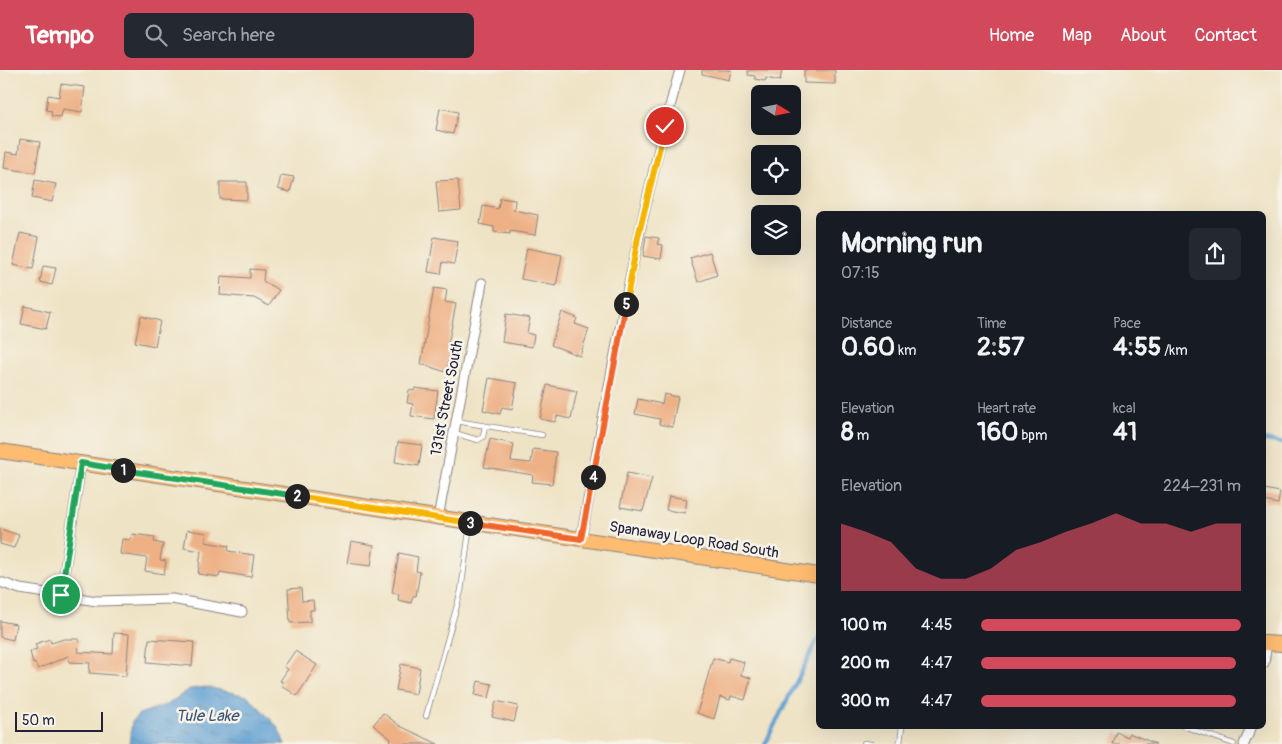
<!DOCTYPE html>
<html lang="en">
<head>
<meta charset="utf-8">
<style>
  :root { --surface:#171b24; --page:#242831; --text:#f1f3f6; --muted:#9ea1a6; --accent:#d1495b }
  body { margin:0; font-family:Pangolin,sans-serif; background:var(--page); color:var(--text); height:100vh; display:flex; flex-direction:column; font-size:19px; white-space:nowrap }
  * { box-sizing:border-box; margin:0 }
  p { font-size:16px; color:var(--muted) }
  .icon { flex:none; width:28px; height:28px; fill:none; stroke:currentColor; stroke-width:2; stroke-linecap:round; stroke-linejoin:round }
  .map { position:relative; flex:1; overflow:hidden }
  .details { position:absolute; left:816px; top:141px; width:450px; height:518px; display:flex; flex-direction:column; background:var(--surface); border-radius:8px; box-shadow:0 5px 20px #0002 }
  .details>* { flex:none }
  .needle { width:32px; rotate:100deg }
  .controls { position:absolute; left:751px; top:15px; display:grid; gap:10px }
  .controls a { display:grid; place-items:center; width:50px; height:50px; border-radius:8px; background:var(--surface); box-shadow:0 5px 20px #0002; font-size:25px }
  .scale { position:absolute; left:15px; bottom:12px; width:88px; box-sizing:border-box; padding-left:5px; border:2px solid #22223b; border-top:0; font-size:14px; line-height:18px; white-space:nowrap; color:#22223b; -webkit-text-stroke:4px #f7f3e8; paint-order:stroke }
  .pin { position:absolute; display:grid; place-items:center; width:42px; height:42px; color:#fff; margin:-21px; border:2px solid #fff; border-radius:50%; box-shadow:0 1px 5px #0007 }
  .km { position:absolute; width:25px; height:25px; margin:-12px; border-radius:50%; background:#222; color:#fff; font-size:14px; line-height:25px; text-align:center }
  .round { display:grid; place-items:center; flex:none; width:52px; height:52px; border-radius:8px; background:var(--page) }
  .summary { display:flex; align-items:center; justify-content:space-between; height:85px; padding:0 25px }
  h1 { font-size:28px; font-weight:700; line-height:38px }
  .metrics { display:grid; grid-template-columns:repeat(3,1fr); gap:8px; height:85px; padding:5px 25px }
  .metrics div { display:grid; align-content:center }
  .metrics b { font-size:25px; font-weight:700 }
  .metrics small { font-size:14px; font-weight:400 }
  .metrics p { font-size:14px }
  .chart { height:140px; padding:10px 25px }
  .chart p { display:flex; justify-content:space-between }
  .chart svg { width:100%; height:90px; margin-top:5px; fill:var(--accent); opacity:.7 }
  ul { padding:0 25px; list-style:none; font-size:16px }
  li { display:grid; grid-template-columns:80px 60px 1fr; align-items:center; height:38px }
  li i { height:12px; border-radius:6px; background:var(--accent) }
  header { display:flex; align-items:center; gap:30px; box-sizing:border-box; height:70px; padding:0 25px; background:var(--accent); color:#fff }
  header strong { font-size:24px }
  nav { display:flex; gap:28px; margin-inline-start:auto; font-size:18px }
  .search { width:350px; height:45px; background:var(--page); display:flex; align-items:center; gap:12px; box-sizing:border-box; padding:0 18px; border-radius:8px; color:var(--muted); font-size:19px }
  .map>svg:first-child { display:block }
  .water { fill:url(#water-ripples); stroke:#416187 }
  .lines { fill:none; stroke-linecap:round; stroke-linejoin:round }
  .stream { stroke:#60a0d3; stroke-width:4 }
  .building { fill:#eeb185 }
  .service-casing { stroke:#888280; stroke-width:6 }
  .minor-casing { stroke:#888280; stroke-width:11 }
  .primary-casing { stroke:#888280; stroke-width:16 }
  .service { stroke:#fff; stroke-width:4.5 }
  .minor { stroke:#fff; stroke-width:9 }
  .primary { stroke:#fdbc70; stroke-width:14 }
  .split-1-casing { stroke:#fff; stroke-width:10 }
  .split-2-casing { stroke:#fff; stroke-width:10 }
  .split-3-casing { stroke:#fff; stroke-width:10 }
  .split-4-casing { stroke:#fff; stroke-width:10 }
  .split-5-casing { stroke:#fff; stroke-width:10 }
  .split-6-casing { stroke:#fff; stroke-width:10 }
  .split-1 { stroke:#22a559; stroke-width:6 }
  .split-2 { stroke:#22a559; stroke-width:6 }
  .split-3 { stroke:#f5b400; stroke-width:6 }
  .split-4 { stroke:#f0652b; stroke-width:6 }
  .split-5 { stroke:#f0652b; stroke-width:6 }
  .split-6 { stroke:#f5b400; stroke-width:6 }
  .labels { text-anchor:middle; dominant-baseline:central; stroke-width:5; stroke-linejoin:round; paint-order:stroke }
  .street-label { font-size:15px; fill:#22223b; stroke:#f7f3e8 }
  .water-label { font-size:16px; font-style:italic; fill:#3b5478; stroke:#f7f3e8 }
</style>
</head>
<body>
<header>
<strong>Tempo</strong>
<div class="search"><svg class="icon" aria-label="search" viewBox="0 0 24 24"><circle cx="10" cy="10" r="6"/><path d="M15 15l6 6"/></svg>Search here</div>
<nav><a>Home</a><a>Map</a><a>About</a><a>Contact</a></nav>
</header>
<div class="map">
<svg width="1282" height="674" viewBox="0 0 1282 674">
  <defs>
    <pattern id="water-ripples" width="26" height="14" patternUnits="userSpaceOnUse" patternTransform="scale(1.25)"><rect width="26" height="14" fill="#60a0d3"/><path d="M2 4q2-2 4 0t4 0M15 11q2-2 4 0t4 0" fill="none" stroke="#4f82ac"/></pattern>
  </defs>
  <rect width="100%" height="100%" fill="#f7f3e8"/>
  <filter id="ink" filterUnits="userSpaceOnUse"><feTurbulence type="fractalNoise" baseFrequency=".02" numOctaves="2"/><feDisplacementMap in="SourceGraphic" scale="10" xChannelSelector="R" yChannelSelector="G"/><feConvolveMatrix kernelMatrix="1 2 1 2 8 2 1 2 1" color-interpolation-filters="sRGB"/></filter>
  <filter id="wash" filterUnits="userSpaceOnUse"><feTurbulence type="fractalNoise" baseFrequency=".0096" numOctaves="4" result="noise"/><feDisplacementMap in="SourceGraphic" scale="20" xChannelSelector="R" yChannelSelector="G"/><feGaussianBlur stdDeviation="1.12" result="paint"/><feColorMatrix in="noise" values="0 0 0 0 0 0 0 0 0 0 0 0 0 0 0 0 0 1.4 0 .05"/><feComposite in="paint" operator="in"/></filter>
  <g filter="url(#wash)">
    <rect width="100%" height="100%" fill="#efe3c5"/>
    <!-- water -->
    <path class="water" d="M206,617L248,626L277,656L285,674H129L132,652L139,644L168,634L190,619Z"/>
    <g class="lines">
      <!-- stream -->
      <path class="stream" d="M1264,370L1282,373
        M765,674L819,567"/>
    </g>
    <g id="blocks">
      <!-- building -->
      <path class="building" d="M702,0H731L729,10L702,4Z
        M748,0H782L780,11L766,8L765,11L755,9V6L748,5Z
        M804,0H835V14L804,13Z
        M61,14L85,17L82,42L63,39L61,47L51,46L52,41L46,40L48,25L59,27Z
        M440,38L458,42L453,64L436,60Z
        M20,69L40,72L35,103L4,98L6,82L18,84Z
        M281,105L294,107L290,122L278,119Z
        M35,110L56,114L52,132L32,128Z
        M458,110L461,140L439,142L436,111Z
        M220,112H247V130L220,129Z
        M500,128L515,130L514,140L538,145L535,165L510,161V164L494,162V157L480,154L483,136L498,139Z
        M20,163L39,167L33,199L13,195Z
        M646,166L659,168L657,174L663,175L661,189L643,186Z
        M434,167L458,171L454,194L443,192L441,204L428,202Z
        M527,178L562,185L556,216L521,209Z
        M710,182L717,205L698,212L690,188Z
        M43,196L56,198L52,215L40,212Z
        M250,199L264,200L263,211L279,220L269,236L254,228L220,225L221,206L250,208Z
        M434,218L447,220L445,232L456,234L449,270L448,280H451L446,302L421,294Z
        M25,236L50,242L46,259L21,254Z
        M562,242L577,248L575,254L589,259L580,286L551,275Z
        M506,244L530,248L527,263L534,265L532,277L502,272Z
        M141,246L160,251L155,276L135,272Z
        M489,308L517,313L512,339L502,337L500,344L483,340Z
        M547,315L577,321L571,349L557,346L555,352L540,349Z
        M415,318L438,321L434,349L411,346L413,334L407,333L409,320L414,321Z
        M664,324L678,327L672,357L659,354L660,349L635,344L638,329L662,334Z
        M490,369L514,374L511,391L531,393L533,379L556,382L552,414L532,412L533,405L484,397Z
        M398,372L422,375L419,396L395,392Z
        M627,403L652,408L643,441L620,437Z
        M1264,419L1280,422L1278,434L1264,431Z
        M669,426L687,429L685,443L666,440Z
        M0,459L19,465L14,478L0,474Z
        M187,460L207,463L205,472L229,476L228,481L254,485L251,507L220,502L219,507L198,504L201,481L184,478Z
        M132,464L155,467L154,472L163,474L160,490L166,491L164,504L145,501L147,488L120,484L122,469L131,470Z
        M351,471L374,475L371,496L347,493Z
        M399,483L418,487L416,501L420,502L416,526H413L411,533L398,530L399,524L392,523Z
        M301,518L302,531L313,530L314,540H310V552L290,553L288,519Z
        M0,551L16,554L13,570L0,567Z
        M114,563L129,564L126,606L89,603L90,593L70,592L68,586L38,599L35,593L33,594L30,581L37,579L35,574L50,569L51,573L64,569H79L78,582L113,584Z
        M149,569L194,572L192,596L147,592Z
        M295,581L317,595L297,626L281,615L283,612L280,611L288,599L284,597Z
        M713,588L728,592L729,588L744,592L741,605L751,608L745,630L731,626L730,630L720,627L714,649L697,643Z
        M401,594L420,598L416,624L396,620Z
        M478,611L492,614L489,628L475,625Z
        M496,631L518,636L514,652L492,647Z
        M383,643L400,656L438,674H389L391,669L373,655Z
        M1116,662L1128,667L1129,663L1156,674H1112Z"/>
    </g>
  </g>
  <g filter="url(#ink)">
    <use href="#blocks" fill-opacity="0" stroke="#888280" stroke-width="1"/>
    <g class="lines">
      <!-- service casing -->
      <g class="service-casing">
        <path id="service" d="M456,351L542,365
          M454,363L478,370L483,367L485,356
          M426,646L461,521L470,454
          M1183,656L1234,674
          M864,673L871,674
          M897,674L900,673L902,656"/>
      </g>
      <!-- minor casing -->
      <g class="minor-casing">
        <path id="minor" d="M438,448L482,213
          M581,469C610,312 636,154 680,0
          M0,512L20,519L97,531L172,529L242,542
          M61,525L81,393
          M1264,593L1267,573
          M1244,674L1252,656"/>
      </g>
      <!-- primary casing -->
      <g class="primary-casing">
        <path id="primary" d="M0,381L819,505
          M1264,573L1282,574"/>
      </g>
      <!-- service -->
      <use href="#service" class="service"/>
      <!-- minor -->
      <use href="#minor" class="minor"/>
      <!-- primary -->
      <use href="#primary" class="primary"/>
    </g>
  </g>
  <g class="lines" filter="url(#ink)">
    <!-- split-1 casing -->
    <g class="split-1-casing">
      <path id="split-1" d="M61,525L81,393L123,400"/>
    </g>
    <!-- split-2 casing -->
    <g class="split-2-casing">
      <path id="split-2" d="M123,400L297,426"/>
    </g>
    <!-- split-3 casing -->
    <g class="split-3-casing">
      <path id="split-3" d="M297,426L470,453"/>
    </g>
    <!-- split-4 casing -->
    <g class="split-4-casing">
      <path id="split-4" d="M470,453L581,469L593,407"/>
    </g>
    <!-- split-5 casing -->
    <g class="split-5-casing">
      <path id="split-5" d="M593,407L626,234"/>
    </g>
    <!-- split-6 casing -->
    <g class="split-6-casing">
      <path id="split-6" d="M626,234L638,167L665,56"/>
    </g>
    <!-- split-1 -->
    <use href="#split-1" class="split-1"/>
    <!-- split-2 -->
    <use href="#split-2" class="split-2"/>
    <!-- split-3 -->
    <use href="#split-3" class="split-3"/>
    <!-- split-4 -->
    <use href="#split-4" class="split-4"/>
    <!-- split-5 -->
    <use href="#split-5" class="split-5"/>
    <!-- split-6 -->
    <use href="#split-6" class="split-6"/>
  </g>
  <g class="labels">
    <!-- street labels -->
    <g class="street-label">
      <text transform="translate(447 328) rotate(-79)">131st Street South</text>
      <text transform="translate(694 470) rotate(9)">Spanaway Loop Road South</text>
    </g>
    <!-- water labels -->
    <g class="water-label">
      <text x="207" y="646">Tule Lake</text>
    </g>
  </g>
</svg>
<div class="controls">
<a><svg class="needle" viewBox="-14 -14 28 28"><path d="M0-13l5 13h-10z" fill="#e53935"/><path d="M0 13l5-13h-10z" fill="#9ea1a6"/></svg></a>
<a><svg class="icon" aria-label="locate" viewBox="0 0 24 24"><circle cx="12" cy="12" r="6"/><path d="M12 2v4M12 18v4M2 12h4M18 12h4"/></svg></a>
<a><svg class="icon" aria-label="layers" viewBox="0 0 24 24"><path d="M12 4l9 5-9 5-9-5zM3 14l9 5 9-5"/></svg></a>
</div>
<div class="scale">50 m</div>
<div class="pin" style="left:61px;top:525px;background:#1e9e55"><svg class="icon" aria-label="arrive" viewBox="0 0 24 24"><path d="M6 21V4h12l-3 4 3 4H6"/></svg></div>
<div class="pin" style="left:665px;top:56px;background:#d93025"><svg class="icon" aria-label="check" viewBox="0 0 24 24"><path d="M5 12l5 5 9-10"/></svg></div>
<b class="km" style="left:123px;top:400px">1</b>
<b class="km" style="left:297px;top:426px">2</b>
<b class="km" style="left:470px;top:453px">3</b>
<b class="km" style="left:593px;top:407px">4</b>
<b class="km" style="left:626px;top:234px">5</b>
<section class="details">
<div class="summary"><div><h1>Morning run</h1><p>07:15</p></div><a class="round"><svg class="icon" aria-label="share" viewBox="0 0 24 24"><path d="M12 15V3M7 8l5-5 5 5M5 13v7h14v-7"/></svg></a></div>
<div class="metrics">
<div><p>Distance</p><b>0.60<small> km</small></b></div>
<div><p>Time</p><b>2:57</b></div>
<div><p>Pace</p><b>4:55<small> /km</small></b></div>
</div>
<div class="metrics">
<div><p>Elevation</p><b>8<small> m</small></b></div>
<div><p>Heart rate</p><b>160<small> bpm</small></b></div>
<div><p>kcal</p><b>41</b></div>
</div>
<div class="chart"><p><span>Elevation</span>224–231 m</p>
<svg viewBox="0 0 160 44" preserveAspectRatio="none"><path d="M0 44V11L10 15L20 20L30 33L40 38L50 38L60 33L70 24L80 20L90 15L100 11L110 6L120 11L130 11L140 15L150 11L160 11V44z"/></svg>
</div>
<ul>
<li><b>100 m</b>4:45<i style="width:100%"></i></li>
<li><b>200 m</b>4:47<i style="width:98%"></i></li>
<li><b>300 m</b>4:47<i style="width:98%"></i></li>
</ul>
</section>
</div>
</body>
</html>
